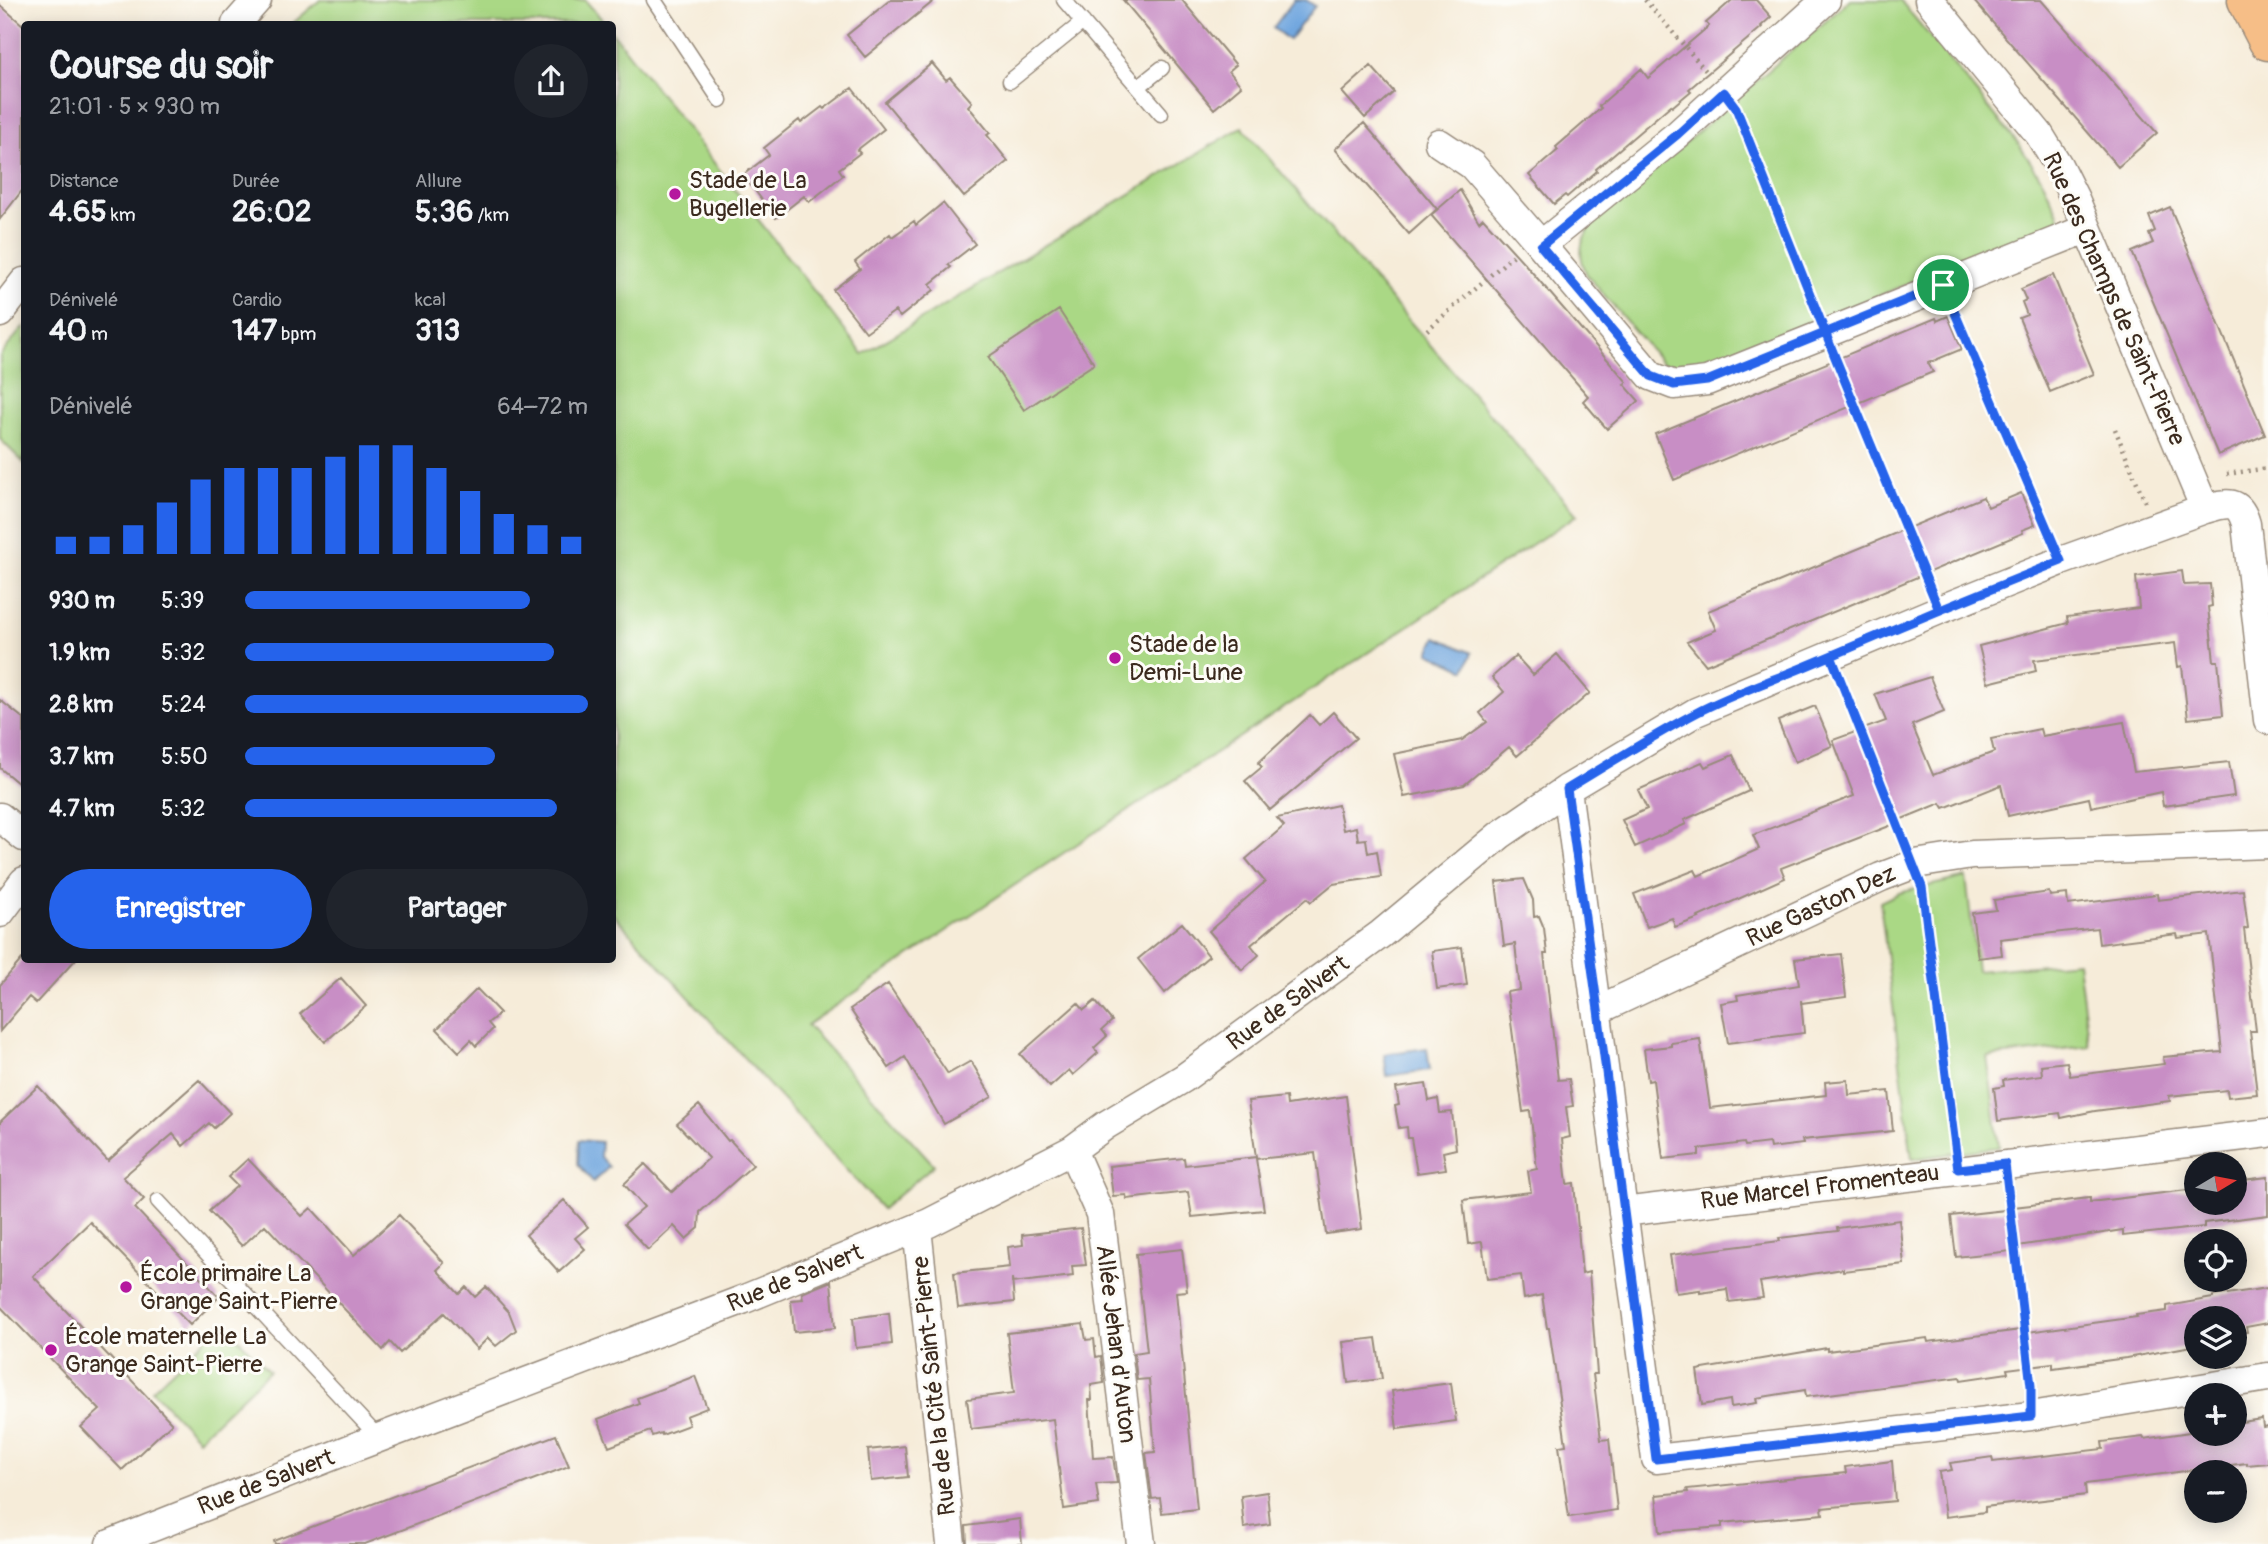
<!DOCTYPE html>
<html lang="fr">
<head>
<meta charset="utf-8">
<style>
  :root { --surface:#171b24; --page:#20242c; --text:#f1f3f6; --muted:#9ea1a6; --accent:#2563eb }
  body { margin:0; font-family:Pangolin,sans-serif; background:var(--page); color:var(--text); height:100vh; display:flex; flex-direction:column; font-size:26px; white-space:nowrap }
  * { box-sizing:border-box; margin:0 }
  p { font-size:23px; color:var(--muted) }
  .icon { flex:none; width:38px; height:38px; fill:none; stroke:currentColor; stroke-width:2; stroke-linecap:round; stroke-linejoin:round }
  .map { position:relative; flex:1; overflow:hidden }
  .drawer { position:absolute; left:21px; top:21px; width:595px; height:942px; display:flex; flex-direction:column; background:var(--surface); border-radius:7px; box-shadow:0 4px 18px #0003 }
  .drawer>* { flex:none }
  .needle { width:46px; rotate:80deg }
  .buttons { position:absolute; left:2184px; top:1152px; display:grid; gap:14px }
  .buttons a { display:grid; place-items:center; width:63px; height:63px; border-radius:50%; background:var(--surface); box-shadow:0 4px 18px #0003; font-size:35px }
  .pin { position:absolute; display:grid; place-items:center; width:60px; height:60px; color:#fff; margin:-30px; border:4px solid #fff; border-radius:50%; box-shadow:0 2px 7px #0007 }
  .round { display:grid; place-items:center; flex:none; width:74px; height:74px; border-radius:37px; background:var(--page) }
  .overview { display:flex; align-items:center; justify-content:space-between; height:119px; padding:0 28px }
  h1 { font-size:38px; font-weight:800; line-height:52px }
  .figures { display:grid; grid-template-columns:repeat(3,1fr); gap:10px; height:119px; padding:7px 28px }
  .figures div { display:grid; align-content:center }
  .figures b { font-size:30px; font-weight:800 }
  .figures small { font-size:19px; font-weight:400 }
  .figures p { font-size:19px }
  .chart { height:196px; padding:14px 28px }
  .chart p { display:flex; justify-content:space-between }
  .chart svg { width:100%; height:126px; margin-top:7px; stroke:var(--accent); stroke-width:6 }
  .cta { display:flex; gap:14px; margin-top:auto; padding:14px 28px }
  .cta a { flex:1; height:80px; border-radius:42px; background:var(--accent); color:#fff; font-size:28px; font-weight:800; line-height:80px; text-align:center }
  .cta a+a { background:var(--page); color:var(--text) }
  ul { padding:0 28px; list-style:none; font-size:23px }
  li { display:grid; grid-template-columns:112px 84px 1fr; align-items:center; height:52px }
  li i { height:18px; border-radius:9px; background:var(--accent) }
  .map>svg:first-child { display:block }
  .green { fill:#aad885; stroke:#728152; stroke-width:2 }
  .water { fill:#72a7df; stroke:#56687e; stroke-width:2 }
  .building { fill:#c88ec5 }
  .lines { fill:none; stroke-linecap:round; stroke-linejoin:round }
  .service-casing { stroke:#988b7c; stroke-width:17 }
  .minor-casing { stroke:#988b7c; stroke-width:31 }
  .primary-casing { stroke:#988b7c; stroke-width:41 }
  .path { stroke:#988b7c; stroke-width:4.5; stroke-dasharray:2 5; stroke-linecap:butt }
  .service { stroke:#fff; stroke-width:14 }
  .minor { stroke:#fff; stroke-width:28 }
  .primary { stroke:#f6be87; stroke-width:38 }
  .route-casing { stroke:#fff; stroke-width:14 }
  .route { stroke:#2563eb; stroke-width:9 }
  .poi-dot { fill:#b5179e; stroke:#fdfcf7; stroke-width:2.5 }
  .labels { text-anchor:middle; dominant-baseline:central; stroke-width:6; stroke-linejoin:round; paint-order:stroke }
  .poi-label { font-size:24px; fill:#3b2a1e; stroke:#fdfcf7; text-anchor:start }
  .street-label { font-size:24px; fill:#3b2a1e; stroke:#fdfcf7 }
</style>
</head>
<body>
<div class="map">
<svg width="2268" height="1544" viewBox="0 0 2268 1544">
  <rect width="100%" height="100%" fill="#fdfcf7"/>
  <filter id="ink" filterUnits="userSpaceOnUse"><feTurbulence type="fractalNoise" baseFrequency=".0143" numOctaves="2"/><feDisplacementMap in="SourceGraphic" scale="14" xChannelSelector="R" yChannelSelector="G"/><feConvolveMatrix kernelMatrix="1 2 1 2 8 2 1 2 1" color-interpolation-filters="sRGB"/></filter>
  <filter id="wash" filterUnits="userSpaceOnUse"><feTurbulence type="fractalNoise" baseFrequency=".00686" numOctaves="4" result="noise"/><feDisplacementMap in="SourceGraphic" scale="28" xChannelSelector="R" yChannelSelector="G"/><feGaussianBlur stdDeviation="1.57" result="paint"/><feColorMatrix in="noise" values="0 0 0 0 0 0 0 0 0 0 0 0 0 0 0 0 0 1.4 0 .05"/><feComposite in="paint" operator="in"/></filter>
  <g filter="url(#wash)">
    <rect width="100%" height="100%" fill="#f6ecd9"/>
    <!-- green -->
    <path class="green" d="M320,0H585L606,24H292Z
      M1850,0H1900L2018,143L2044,183L2061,221L1703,368L1681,369L1662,363L1587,275C1578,255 1579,242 1592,224Z
      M613,33L863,354L1242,127L1577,515L1015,885L807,1025L934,1165L882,1209L613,914Z
      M24,326V463L0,439V356Z
      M1966,877L1977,971L2078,962L2089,1046L1987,1057L1999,1147L1912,1159L1880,902L1899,893Z
      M223,1322L269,1371L198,1439L152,1390Z"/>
    <!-- water -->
    <path class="water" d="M1294,0H1306L1315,6L1289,40L1273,28Z
      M1436,637L1472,653L1465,670L1429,653Z
      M1427,1048L1430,1070L1387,1076L1384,1054Z
      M579,1140L601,1142L600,1157L609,1167L593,1182L578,1164Z"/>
    <g id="blocks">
      <!-- building -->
      <path class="building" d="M890,0H935L865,57L847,35Z
        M1123,0H1182L1236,65L1229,71L1241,86L1214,109Z
        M1732,0H1756L1771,17L1761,26L1762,27L1689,89L1691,91L1672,107L1671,105L1596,169L1597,171L1567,197L1565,195L1554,204L1529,175L1558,150L1556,147L1601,108L1599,106L1641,69L1648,78L1709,26L1706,23Z
        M1973,0H2041L2157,133L2118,167Z
        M0,5L24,26V188L0,219Z
        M932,63L946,80L950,77L972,102L968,106L990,133L987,135L1008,161L964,197L885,102Z
        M1371,66L1394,92L1365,118L1342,92Z
        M852,88L884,129L857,150L860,153L839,169L843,175L809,202L804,196L776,218L743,175L769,155L764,148L799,120L801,123L822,107L824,109Z
        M1364,123L1437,209L1409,234L1335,149Z
        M1460,190L1479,222L1483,218L1524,263L1627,382L1624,384L1639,401L1607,429L1583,401L1588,396L1431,215Z
        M943,203L975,244L948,265L951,267L930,284L934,290L900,317L895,311L866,332L833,290L860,269L855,262L890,234L892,237L914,221L916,225Z
        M2170,207L2265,435L2218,455L2132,252L2153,243L2149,234L2155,231L2149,216Z
        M2053,275L2094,374L2050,392L2019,318L2027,315L2022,302L2026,300L2021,289Z
        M1059,310L1094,364L1024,410L988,357Z
        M1948,316L1962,349L1928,363L1933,372L1674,480L1655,434L1936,318L1937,321Z
        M2021,493L2035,525L2022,530L2023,533L1706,665L1687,642L1716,630L1708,611L1983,497L1988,507Z
        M2182,571L2184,585L2210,584L2212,606L2208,607L2214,661H2218L2223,715L2188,719L2182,666L2178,667L2175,643L2034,660L2036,671L1988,683L1979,646L2068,623L2067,617L2139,608L2136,577Z
        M1557,654L1590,693L1517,756L1509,747L1464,785L1404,797L1394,754L1462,740L1487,722L1480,713L1504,692L1492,677L1516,656L1533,675Z
        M1930,677L1944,712L1912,725L1933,775L1994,752L1991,739L2040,729L2042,736L2124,722L2134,772L2229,762L2234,796L2163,806L2161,792L2091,807L2089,798L2008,816L2001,785L1944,808L1941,803L1892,823V825L1781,868L1785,878L1698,917L1699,918L1675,927L1672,918L1647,927L1634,894L1695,870L1698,876L1759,849L1753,835L1854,796L1833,740L1886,721L1875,694Z
        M0,700L24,719V788L0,768Z
        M1815,706L1832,746L1795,762L1778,721Z
        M1333,712L1356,738L1270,810L1245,781L1262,767L1258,763L1310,715L1319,725Z
        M1733,755L1749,791L1684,820L1686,824L1635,847L1622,820L1647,809L1638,790L1702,762L1705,767Z
        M1338,805L1343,830L1356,827L1358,840L1366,839L1368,853L1377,851L1381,877L1333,884L1311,902L1307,898L1251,945L1259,955L1242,970L1209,931L1265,882L1246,859L1284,826L1277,818Z
        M1524,879L1533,900L1534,917L1539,916L1544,928L1547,954H1544L1558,1080L1569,1079L1573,1106L1566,1107L1570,1137L1562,1139L1567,1184L1574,1183L1582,1274L1589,1272L1597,1374H1593L1601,1440L1609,1439L1617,1510L1569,1517L1559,1446L1566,1445L1549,1328H1547L1542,1295L1524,1299L1521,1275L1487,1279L1482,1242L1468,1244L1463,1200L1531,1192L1528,1171L1537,1169L1530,1111L1523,1112L1507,992L1520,990L1515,944L1504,946L1496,882Z
        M2243,890L2248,928L2244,929L2256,1031H2250L2257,1094L2228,1097L2227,1090L2169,1096L2170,1101L2095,1111L2061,1118L2060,1113L1998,1121L1994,1088L2004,1086L2003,1080L2042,1075L2041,1065L2067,1062L2070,1076L2164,1064L2163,1057L2222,1052L2209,934L2178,938L2177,934L2099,944L2097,928L2000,939L2002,955L1978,958L1972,913L1996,910L1994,900L2049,892L2050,896L2067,894L2068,905L2157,894L2158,900Z
        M1182,923L1209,956L1165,993L1138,959Z
        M1462,947L1467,985L1437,989L1432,951Z
        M1841,954L1846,997L1801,1003V1000L1804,1033L1728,1043L1721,1003L1738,1000L1737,995L1799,985L1795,959Z
        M22,959H76L36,1003L29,997L0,1031V985Z
        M341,978L366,1006L325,1042L300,1014Z
        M888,984L948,1074L971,1061L992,1097L944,1124L905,1057L889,1068L850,1009Z
        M477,989L500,1013L488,1023L493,1029L476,1046L471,1040L459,1052L437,1029Z
        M1095,1001L1112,1021L1102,1030L1107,1036L1094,1048L1098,1053L1073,1075L1069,1070L1050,1087L1020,1054L1078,1003L1084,1010Z
        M1700,1039L1710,1108L1826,1095L1825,1082L1848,1080L1849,1095L1889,1091L1893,1131L1802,1140L1803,1144L1770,1148L1769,1143L1745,1146L1744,1143L1699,1149V1155L1663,1159L1653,1080L1648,1081L1644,1049L1671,1046V1043Z
        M199,1080L230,1113L214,1128L209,1123L183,1146L173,1134L123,1177L144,1199L135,1208L219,1297L190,1325L90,1222L33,1276L172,1423L122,1470L81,1427L100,1410L0,1306V1122L38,1086L108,1161Z
        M1426,1084L1429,1101L1438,1099L1440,1113L1452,1112L1456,1149L1443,1152L1446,1169L1417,1173L1411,1138H1408L1407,1127L1399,1128L1395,1106L1399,1105L1396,1088Z
        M1346,1096L1362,1229L1326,1234L1315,1153L1256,1159L1264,1210L1192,1217L1188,1192L1127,1199L1126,1195L1113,1196L1109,1166L1184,1158L1185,1165L1256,1157L1248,1101L1286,1097L1287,1105Z
        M699,1105L728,1141L730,1140L753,1165L700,1212L699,1228L686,1239L674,1226L648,1250L624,1224L644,1207L624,1184L645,1164L672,1192L709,1158L677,1124Z
        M248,1159L302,1216L311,1208L354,1255L399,1215L444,1263L437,1270L459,1294L466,1287L475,1297L486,1287L509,1312L516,1330L496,1346L488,1338L477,1349L444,1313L400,1353L390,1342L383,1350L265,1225L242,1246L209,1211L237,1186L228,1177Z
        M2268,1177V1215L2204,1223V1227L2123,1236V1230L2011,1247L2012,1251L1956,1257L1951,1216L2014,1209V1207L2090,1198V1202L2196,1189V1202H2235V1181Z
        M564,1200L588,1227L575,1238L585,1249L559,1272L526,1235Z
        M1899,1220L1904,1264L1843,1271V1269L1760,1282L1763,1298L1729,1302L1727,1289L1700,1293V1290L1676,1293L1670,1255L1780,1241L1779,1238L1838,1231L1837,1228Z
        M1081,1228L1086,1265L1072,1266L1073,1276L1012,1283V1278L1014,1302L958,1308L954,1273L1010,1267L1008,1247L1023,1245L1022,1235Z
        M1182,1249L1187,1291L1176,1292L1197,1509L1162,1513L1160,1498L1152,1499L1146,1453L1155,1452L1149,1379L1137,1380L1134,1353L1147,1351L1136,1254Z
        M831,1281L835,1328L794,1332L791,1300L803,1299L802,1293Z
        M2268,1288V1323L2246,1327L2247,1332L2235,1334V1318H2196V1340L2190,1341L2192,1346L2126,1358L2053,1368V1363L2007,1369L2008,1373L1961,1380L1960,1377L1806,1397L1805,1390L1756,1398L1757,1403L1731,1407L1730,1400L1702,1405L1697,1370L1827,1348V1351L1927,1338L1928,1342L2021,1330V1333L2137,1317L2136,1315L2167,1311V1306L2213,1298V1296Z
        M889,1313L892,1344L856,1348L853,1318Z
        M1083,1324L1086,1340L1094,1339L1096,1357L1101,1356L1104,1383L1091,1385L1092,1400H1089L1093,1458L1113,1457L1117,1483L1096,1484L1099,1504L1064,1509L1053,1419L971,1429L967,1399L1014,1393L1007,1333Z
        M1376,1338L1382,1379L1348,1383L1343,1342Z
        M695,1376L707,1408L686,1416L689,1425L662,1435L661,1433L652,1436L650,1431L609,1447L598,1419L639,1403L637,1398Z
        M1451,1383L1456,1421L1397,1429L1392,1391Z
        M2262,1419L2263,1427L2268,1426V1463L2247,1465V1463L2085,1484L2086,1495L1985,1507V1512L1945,1517L1939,1472L1952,1470L1950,1463L1992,1457L1993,1462L2103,1449L2102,1442L2143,1437L2144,1439L2196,1431V1433H2235V1423Z
        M556,1435L569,1466L365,1544H275L274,1541Z
        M905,1446L908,1477L871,1481L868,1450Z
        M1892,1461L1895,1501L1822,1508L1823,1514L1722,1523V1527L1660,1532L1656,1495L1688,1492L1687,1489L1846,1473L1845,1467Z
        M1267,1492L1270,1524L1244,1528L1241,1496Z
        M1020,1519L1022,1544H967L966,1526Z"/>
    </g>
  </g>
  <g filter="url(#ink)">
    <use href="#blocks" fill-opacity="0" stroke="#988b7c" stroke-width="2"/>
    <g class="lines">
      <!-- service casing -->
      <g class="service-casing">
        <path id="service" d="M654,0L720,100
          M1064,0L1161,114
          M1010,81L1083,22
          M1138,87L1162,68
          M158,1201L379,1438"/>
      </g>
      <!-- minor casing -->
      <g class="minor-casing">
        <path id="minor" d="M1826,0L1678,134L1541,245L1651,376L1674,385L1707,381L2086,229
          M1929,0L2039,134L2058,165L2075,199L2205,509
          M236,24L257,0
          M1439,143L1472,165L1541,245
          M0,313L24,282
          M1567,789L1656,1459L2031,1416L2268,1377
          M0,817L24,837
          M0,913L24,881
          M1598,1010L1881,877L1915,864L1972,855L2268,844
          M1072,1150L1100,1214L1141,1544
          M1623,1212L2268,1133
          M917,1228L951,1544
          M110,1544L355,1447L742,1300L929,1223L1072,1150L1106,1125L1184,1078L1381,934L1500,835L1567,789L1696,712L1939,610L2061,561L2205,509C2226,503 2239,498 2246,524L2268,720"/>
      </g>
      <!-- primary casing -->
      <g class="primary-casing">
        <path id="primary" d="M2247,0L2268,41"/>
      </g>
      <!-- path -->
      <path class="path" d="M1645,0L1706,71
        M1740,117L1815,307
        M1954,311L2051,535
        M1427,330L1515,254
        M1835,358L1930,586
        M2115,429L2145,502
        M2227,474L2268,468
        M1841,682L1905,840
        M1923,891L1955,1143
        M2008,1194L2031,1387"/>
      <!-- service -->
      <use href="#service" class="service"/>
      <!-- minor -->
      <use href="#minor" class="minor"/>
      <!-- primary -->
      <use href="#primary" class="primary"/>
    </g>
  </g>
  <g class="lines" filter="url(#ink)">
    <!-- route casing -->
    <g class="route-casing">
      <path id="route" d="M1943,285L1707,381L1674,385L1651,376L1541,246L1678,134L1724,92L1736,108L1825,332L1837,362L1939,610L1831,656L1922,887L1958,1169L2005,1164L2031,1386V1416L1656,1459L1598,1010L1567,789C1609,764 1652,736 1696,713C1730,695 1768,682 1804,667C1889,631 1975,595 2061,561L1943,285"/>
    </g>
    <!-- route -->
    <use href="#route" class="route"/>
  </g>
  <!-- markers -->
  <g class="poi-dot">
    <circle cx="675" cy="194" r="7"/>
    <circle cx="1115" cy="658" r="7"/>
    <circle cx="126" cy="1287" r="7"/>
    <circle cx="51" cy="1350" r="7"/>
  </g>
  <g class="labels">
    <!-- poi labels -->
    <g class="poi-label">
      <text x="689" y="180">Stade de La<tspan x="689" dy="28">Bugellerie</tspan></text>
      <text x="1129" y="644">Stade de la<tspan x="1129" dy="28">Demi-Lune</tspan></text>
      <text x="140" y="1273">École primaire La<tspan x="140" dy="28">Grange Saint-Pierre</tspan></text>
      <text x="65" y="1336">École maternelle La<tspan x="65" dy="28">Grange Saint-Pierre</tspan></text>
    </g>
    <!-- street labels -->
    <g class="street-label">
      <text transform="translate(2114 299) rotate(66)">Rue des Champs de Saint-Pierre</text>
      <text transform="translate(1821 906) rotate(-25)">Rue Gaston Dez</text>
      <text transform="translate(1288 1003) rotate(-36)">Rue de Salvert</text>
      <text transform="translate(1820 1187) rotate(-7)">Rue Marcel Fromenteau</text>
      <text transform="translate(795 1278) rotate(-22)">Rue de Salvert</text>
      <text transform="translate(1116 1344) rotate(83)">Allée Jehan d'Auton</text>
      <text transform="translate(934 1386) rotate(-96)">Rue de la Cité Saint-Pierre</text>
      <text transform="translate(266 1482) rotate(-21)">Rue de Salvert</text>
    </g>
  </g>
</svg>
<div class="buttons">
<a><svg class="needle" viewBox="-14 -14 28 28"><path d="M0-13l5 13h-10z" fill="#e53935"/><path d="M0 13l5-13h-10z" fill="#9ea1a6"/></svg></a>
<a><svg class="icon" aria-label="locate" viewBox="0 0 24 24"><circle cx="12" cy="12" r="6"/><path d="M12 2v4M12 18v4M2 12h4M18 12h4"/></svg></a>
<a><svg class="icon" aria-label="layers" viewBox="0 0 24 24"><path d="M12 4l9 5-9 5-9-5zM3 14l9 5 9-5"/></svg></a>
<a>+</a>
<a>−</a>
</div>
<div class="pin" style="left:1943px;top:285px;background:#1e9e55"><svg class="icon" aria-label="arrive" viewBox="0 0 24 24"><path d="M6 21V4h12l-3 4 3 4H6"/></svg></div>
<section class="drawer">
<div class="overview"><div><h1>Course du soir</h1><p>21:01 · 5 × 930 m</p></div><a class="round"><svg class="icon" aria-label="share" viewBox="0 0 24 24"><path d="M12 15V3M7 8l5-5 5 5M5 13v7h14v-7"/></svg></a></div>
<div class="figures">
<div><p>Distance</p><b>4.65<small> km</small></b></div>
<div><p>Durée</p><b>26:02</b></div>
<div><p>Allure</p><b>5:36<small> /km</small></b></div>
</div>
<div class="figures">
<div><p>Dénivelé</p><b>40<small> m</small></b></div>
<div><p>Cardio</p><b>147<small> bpm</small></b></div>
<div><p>kcal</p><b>313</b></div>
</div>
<div class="chart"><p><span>Dénivelé</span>64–72 m</p>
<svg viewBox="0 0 160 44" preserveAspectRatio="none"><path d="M5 44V38M15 44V38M25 44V34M35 44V26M45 44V18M55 44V14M65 44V14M75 44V14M85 44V10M95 44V6M105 44V6M115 44V14M125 44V22M135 44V30M145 44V34M155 44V38"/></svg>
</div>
<ul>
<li><b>930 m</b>5:39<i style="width:83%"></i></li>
<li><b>1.9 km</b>5:32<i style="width:90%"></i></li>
<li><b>2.8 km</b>5:24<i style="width:100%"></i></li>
<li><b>3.7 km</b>5:50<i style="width:73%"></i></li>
<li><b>4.7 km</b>5:32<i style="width:91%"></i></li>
</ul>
<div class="cta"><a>Enregistrer</a><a>Partager</a></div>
</section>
</div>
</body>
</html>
